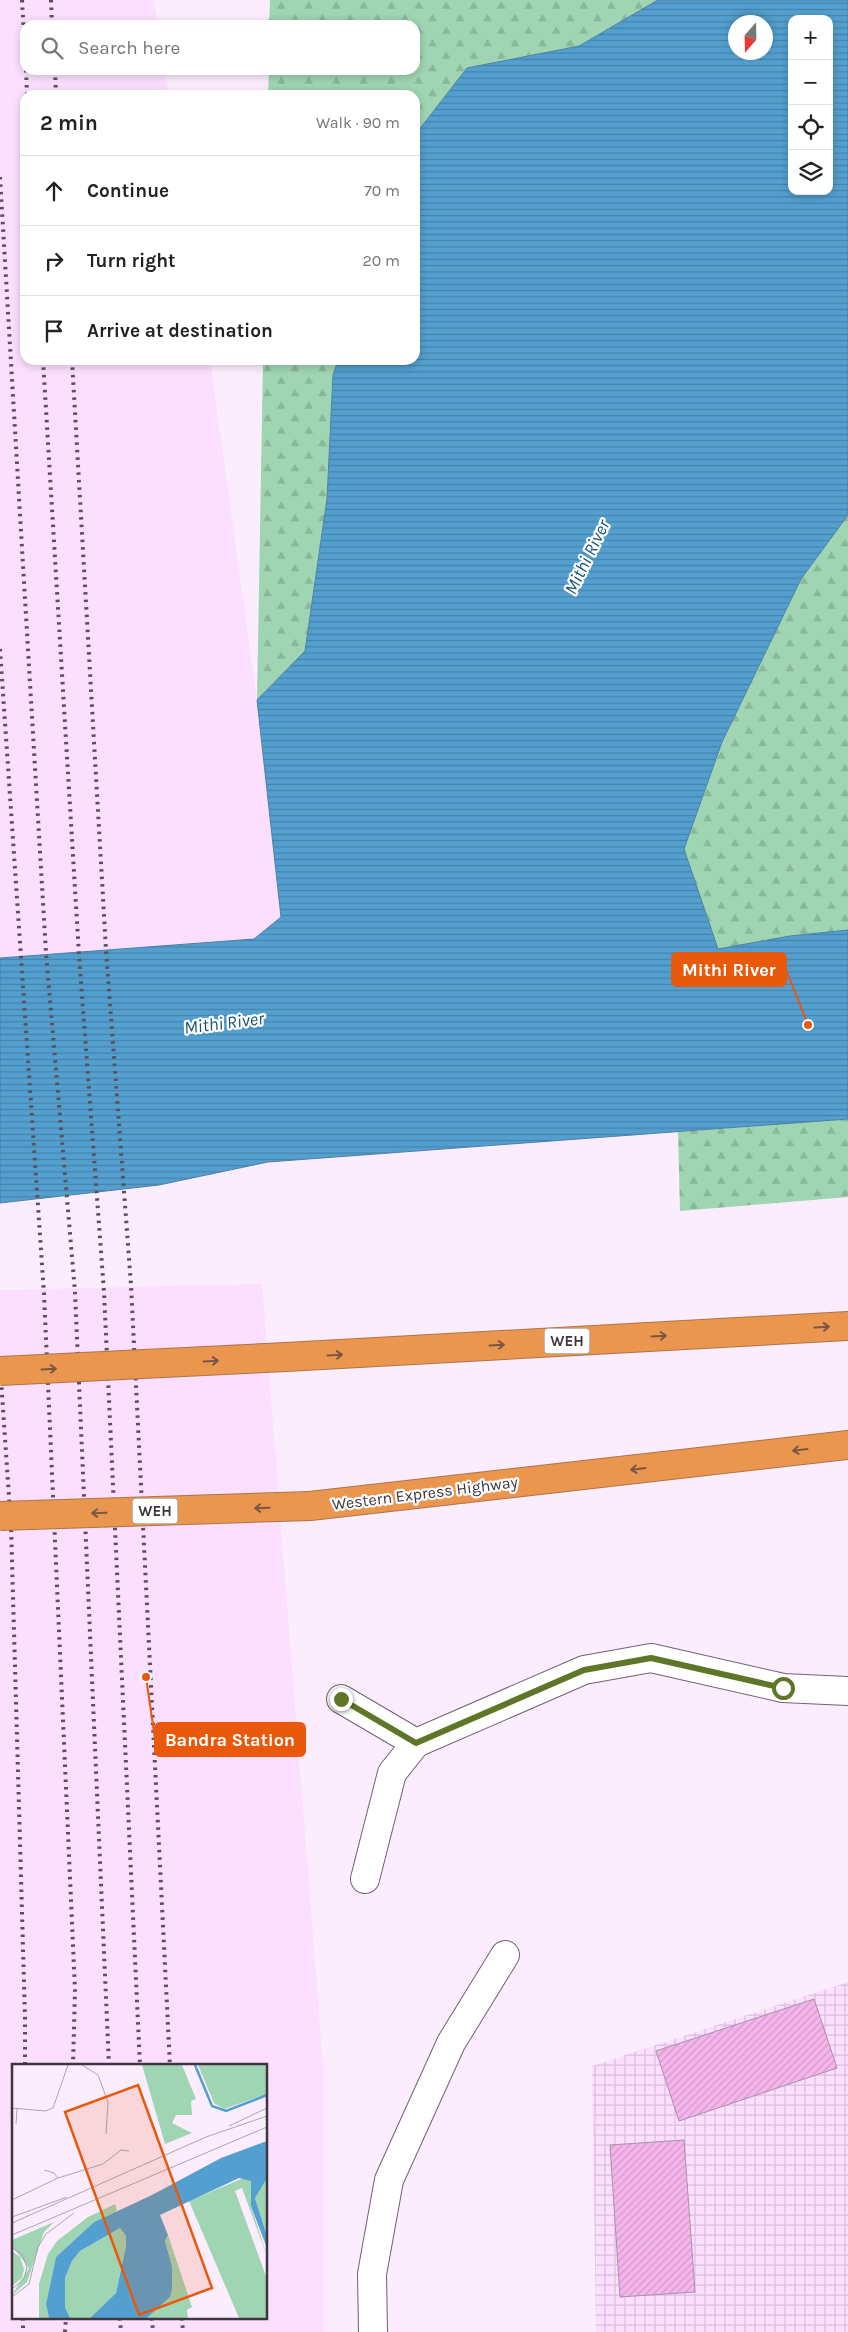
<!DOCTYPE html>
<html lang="en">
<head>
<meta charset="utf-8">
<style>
  body { margin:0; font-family:Karla,sans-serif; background:#f2f2f2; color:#222 }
  .controls { position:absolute; right:15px; top:15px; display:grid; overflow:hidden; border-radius:10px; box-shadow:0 2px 8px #0003 }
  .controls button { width:45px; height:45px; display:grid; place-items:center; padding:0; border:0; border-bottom:1px solid #e0e0e0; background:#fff; color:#222; font:25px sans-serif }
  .compass { position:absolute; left:728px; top:15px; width:45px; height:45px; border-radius:50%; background:#fff; box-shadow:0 2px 8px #0003; rotate:200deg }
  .stop { position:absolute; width:15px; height:15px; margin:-11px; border:4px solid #5f7628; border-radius:50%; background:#fff }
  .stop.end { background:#5f7628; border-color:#fff; box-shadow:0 1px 5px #0008 }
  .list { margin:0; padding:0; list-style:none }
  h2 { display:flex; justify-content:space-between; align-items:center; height:65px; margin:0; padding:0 20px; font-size:21px }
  h2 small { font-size:16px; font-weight:400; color:#767676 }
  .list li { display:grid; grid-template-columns:32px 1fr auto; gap:15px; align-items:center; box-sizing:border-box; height:70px; padding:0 20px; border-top:1px solid #e0e0e0 }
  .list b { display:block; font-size:19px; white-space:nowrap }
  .list em { font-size:16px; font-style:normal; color:#767676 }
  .icon { flex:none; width:28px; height:28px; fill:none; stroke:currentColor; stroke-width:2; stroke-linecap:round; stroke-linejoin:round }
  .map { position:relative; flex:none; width:848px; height:2332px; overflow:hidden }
  .search { position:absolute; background:#fff; box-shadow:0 2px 8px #0003; left:20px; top:20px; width:400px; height:55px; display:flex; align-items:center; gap:12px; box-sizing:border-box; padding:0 18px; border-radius:15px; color:#767676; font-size:19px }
  .panel { position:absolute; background:#fff; box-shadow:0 2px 8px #0003; left:20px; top:90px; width:400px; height:275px; border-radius:15px }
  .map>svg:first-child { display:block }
  .built { fill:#fcdfff; fill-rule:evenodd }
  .industrial { fill:url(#industrial-grid) }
  .forest { fill:url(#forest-firs) }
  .water { fill:url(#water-rules); stroke:#4d80a4; fill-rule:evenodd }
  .building { fill:url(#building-hatch); stroke:#a990a5 }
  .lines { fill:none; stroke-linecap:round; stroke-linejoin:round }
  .street-casing { stroke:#746076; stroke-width:30 }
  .highway-casing { stroke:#ae7449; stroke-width:30 }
  .street { stroke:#fff; stroke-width:28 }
  .highway { stroke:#ea964f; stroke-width:28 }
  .rail { stroke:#59505a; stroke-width:4; stroke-dasharray:2.5 5; stroke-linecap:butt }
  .highway-bridge-casing { stroke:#ae7449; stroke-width:30; stroke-linecap:butt }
  .highway-bridge { stroke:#ea964f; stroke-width:28 }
  .oneway { stroke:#7a5745 }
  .route { stroke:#5f7628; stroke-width:6 }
  .labels { text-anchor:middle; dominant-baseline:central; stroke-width:4.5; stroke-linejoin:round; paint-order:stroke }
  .shield { fill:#fff; stroke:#787279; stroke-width:1 }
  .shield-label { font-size:15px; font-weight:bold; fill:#3e353f }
  .street-label { font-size:16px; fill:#3e353f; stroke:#fff }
  .water-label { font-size:18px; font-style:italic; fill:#185374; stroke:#fff }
  .inset-river { fill:none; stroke:#53a0d0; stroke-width:2.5 }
  .inset-road { fill:none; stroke:#afa3b1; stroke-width:1 }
  .view { fill:#e8590c; fill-opacity:0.15; stroke:#e8590c; stroke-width:2.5 }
  .inset-edge { fill:none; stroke:#3e353f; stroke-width:2.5 }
  .leader { fill:none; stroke:#e8590c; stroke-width:2 }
  .callout-dot { fill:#e8590c; stroke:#fff; stroke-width:2 }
  .callout { fill:#e8590c; stroke:#e8590c; stroke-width:2 }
  .callout-label { font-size:18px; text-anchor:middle; font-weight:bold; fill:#fff }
</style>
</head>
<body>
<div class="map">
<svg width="848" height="2332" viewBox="0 0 848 2332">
  <defs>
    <pattern id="industrial-grid" width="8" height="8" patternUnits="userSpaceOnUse" patternTransform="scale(1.25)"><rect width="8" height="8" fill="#fcdfff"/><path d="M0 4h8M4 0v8" fill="none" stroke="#d9c0dc"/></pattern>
    <pattern id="forest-firs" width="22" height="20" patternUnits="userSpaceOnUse" patternTransform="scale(1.25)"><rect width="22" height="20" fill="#9fd5b2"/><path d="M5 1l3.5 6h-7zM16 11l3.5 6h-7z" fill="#8ab79a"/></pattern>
    <pattern id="water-rules" width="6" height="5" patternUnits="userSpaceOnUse" patternTransform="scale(1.25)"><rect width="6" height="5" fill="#53a0d0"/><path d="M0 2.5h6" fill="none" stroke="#4683aa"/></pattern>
    <pattern id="building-hatch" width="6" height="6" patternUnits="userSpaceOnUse" patternTransform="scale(1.25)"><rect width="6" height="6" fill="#f5b4ec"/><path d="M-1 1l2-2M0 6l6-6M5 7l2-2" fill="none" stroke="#d39bcb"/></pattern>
  </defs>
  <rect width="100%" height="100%" fill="#fbedfd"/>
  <g class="built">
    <polygon points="0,0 154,0 158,25 25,25 25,70 165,70 169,95 25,95 25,360 210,360 257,700 281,917 254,939 0,958"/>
    <path d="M 262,1284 L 323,2064 L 323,2332 L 0,2332 L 0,1290 ZM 14,2066 L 266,2066 L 266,2318 L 14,2318 Z"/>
  </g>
  <polygon class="industrial" points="848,1982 848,2332 596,2332 592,2066"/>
  <g class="forest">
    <polygon points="270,0 658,0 579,46 467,68 415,135 415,95 268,95 269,70 415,70 415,25 269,25"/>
    <polygon points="263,360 338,360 333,375 327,499 305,651 257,700"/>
    <polygon points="848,515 848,930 790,936 718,949 684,849 722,742 801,579"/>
    <polygon points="848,1119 848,1197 680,1211 678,1132"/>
  </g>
  <path class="water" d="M 658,0 L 848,0 L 848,515 L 801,579 L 722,742 L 684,849 L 718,949 L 790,936 L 848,930 L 848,1119 L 268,1162 L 159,1185 L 0,1203 L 0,958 L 254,939 L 281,917 L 257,700 L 305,651 L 327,499 L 333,375 L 338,360 L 415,360 L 415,135 L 467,68 L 579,46 ZM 792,19 L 829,19 L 829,191 L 792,191 ZM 736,22 L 766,22 L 766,52 L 736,52 Z"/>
  <g class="building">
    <polygon points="814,1999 837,2068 679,2121 656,2051"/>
    <polygon points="684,2140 695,2292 620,2297 610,2145"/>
  </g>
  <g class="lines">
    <g class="street-casing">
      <g id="street">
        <polyline points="341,1699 416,1743 584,1670 651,1658 783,1688 848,1691"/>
        <polyline points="365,1879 392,1773 416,1743"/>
        <polyline points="373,2332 372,2274 389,2180 451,2043 505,1955"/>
      </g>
    </g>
    <g class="highway-casing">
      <g id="highway">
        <polyline points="286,1357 848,1326"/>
        <polyline points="310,1506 848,1445"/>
      </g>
    </g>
    <use href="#street" class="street"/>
    <use href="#highway" class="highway"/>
    <g class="rail">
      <polyline points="22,0 25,54"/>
      <polyline points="51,0 52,25"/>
      <polyline points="26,70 27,95"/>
      <polyline points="55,70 56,95"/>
      <polyline points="0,177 46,953 75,1292 109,2066"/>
      <polyline points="43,360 79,955 104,1292 140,2066"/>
      <polyline points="72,360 106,950 131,1285 170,2066"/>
      <polyline points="0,649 44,1294 75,1990 73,2066"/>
      <polyline points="0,1365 11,1526 25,2018 25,2066"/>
      <polyline points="23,2318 23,2332"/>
      <polyline points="120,2318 121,2332"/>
      <polyline points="152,2318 153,2332"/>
      <polyline points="182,2318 183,2332"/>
      <polyline points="65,2332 66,2318"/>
    </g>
    <g class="highway-bridge-casing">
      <g id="highway-bridge">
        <polyline points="0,1371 286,1357"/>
        <polyline points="0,1516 310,1506"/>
      </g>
    </g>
    <use href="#highway-bridge" class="highway-bridge"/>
  </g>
  <defs><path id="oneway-shaft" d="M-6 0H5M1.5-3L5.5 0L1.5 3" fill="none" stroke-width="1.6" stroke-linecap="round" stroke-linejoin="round" transform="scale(1.25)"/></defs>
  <g class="oneway">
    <use href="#oneway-shaft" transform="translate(822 1327) rotate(-3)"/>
    <use href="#oneway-shaft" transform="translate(659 1336) rotate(-3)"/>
    <use href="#oneway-shaft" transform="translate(497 1345) rotate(-3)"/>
    <use href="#oneway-shaft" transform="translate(335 1355) rotate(-3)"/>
    <use href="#oneway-shaft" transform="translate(211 1361) rotate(-3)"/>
    <use href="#oneway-shaft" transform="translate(49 1369) rotate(-3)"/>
    <use href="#oneway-shaft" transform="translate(800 1450) rotate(173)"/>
    <use href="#oneway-shaft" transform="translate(638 1469) rotate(173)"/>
    <use href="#oneway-shaft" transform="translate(262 1508) rotate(178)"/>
    <use href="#oneway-shaft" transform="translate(99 1513) rotate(178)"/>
  </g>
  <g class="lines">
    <polyline class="route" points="341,1699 416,1743 584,1670 651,1658 783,1688"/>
  </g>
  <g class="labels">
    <g class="shield">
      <rect x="544.5" y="1328.5" width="45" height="25" rx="4"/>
      <rect x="132.5" y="1498.5" width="45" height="25" rx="4"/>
    </g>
    <g class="shield-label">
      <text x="567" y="1341">WEH</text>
      <text x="155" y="1511">WEH</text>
    </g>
    <g class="street-label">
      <text transform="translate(425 1493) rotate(-7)">Western Express Highway</text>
    </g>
    <g class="water-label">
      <text transform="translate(587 557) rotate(-64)">Mithi River</text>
      <text transform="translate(224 1023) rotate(-7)">Mithi River</text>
    </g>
  </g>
  <g transform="translate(12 2064)">
    <rect width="255" height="255" fill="#fbedfd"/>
    <path d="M 103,140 L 105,147 L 82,158 L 44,193 L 34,240 L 37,254 L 27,254 L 27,220 L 36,190 L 45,177 L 76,153 ZM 108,164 L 114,172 L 114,182 L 104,229 L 78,254 L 58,254 L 53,243 L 53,214 L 60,197 L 68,187 ZM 156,171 L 180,243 L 175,246 L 176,254 L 135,254 L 158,233 L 160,202 L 153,177 Z" fill="#9fd5b2"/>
    <path d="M 130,1 L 170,1 L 184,35 L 179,37 L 180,51 L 164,51 L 160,59 L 180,69 L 153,80 ZM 186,1 L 255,1 L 255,30 L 212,45 L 202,39 ZM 234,113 L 239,117 L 239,142 L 255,192 L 230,124 L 223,127 L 255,215 L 255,254 L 227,254 L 177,137 ZM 253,114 L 255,114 L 255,172 L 243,134 Z" fill="#9fd5b2"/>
    <path d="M 42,158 L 32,168 L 15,218 L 0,231 L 17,204 L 0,182 L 0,176 ZM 0,187 L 8,193 L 12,205 L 10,214 L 0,222 Z" fill="#9fd5b2"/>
    <path d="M 255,77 L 255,114 L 243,134 L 255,172 L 255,184 L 239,142 L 239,117 L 227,114 L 148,151 L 156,171 L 153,177 L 160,202 L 160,225 L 158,233 L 135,254 L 78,254 L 104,229 L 114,182 L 114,172 L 108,164 L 68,187 L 60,197 L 53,214 L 53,243 L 58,254 L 37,254 L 34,240 L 44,193 L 82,158 L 140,131 L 209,94 Z" fill="#53a0d0"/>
    <path class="inset-river" d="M 183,1 L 200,42 L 214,47 L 255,31"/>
    <path class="inset-road" d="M 70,1 L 86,11 L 96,38 L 94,70M 0,44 L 34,47 L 41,44 L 56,1M 4,60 L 5,45M 217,62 L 255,44M 32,106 L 42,109 L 46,114M 0,136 L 46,114 L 91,100 L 109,86 L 117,87M 0,153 L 55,133M 0,159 L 194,73 L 255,52M 0,171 L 255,63M 0,184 L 10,190 L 15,203 L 12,215 L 0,225M 0,233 L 17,220 L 26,183 L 34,170 L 62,149"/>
    <path class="view" d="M 126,21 L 200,224 L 127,251 L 53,48 Z"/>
    <rect width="255" height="255" class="inset-edge"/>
  </g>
  <path class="leader" d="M808 1025L786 970M146 1677L155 1739"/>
  <g class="callout-dot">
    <circle cx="808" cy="1025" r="5"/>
    <circle cx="146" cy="1677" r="5"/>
  </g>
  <g class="callout">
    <rect x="672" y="953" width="114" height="33" rx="5"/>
    <rect x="155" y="1723" width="150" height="33" rx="5"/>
  </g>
  <g class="callout-label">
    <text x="729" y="976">Mithi River</text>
    <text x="230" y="1746">Bandra Station</text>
  </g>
</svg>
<div class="controls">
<button>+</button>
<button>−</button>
<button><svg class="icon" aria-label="locate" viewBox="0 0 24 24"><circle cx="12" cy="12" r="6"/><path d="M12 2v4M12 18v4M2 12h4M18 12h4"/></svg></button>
<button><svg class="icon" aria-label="layers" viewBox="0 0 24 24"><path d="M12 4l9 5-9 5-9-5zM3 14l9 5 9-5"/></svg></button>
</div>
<svg class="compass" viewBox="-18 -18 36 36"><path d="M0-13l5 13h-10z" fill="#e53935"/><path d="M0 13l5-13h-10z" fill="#767676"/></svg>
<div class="stop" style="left:783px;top:1688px"></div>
<div class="stop end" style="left:341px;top:1699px"></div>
<div class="search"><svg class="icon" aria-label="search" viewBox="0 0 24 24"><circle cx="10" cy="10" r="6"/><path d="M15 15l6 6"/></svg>Search here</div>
<section class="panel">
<h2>2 min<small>Walk · 90 m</small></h2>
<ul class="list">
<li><svg class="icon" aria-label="ahead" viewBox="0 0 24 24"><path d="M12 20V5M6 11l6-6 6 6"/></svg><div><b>Continue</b></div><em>70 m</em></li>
<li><svg class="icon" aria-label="right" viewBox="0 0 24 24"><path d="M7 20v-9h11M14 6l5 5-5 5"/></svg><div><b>Turn right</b></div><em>20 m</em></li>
<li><svg class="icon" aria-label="arrive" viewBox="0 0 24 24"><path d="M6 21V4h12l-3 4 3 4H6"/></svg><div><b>Arrive at destination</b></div></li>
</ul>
</section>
</div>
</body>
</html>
